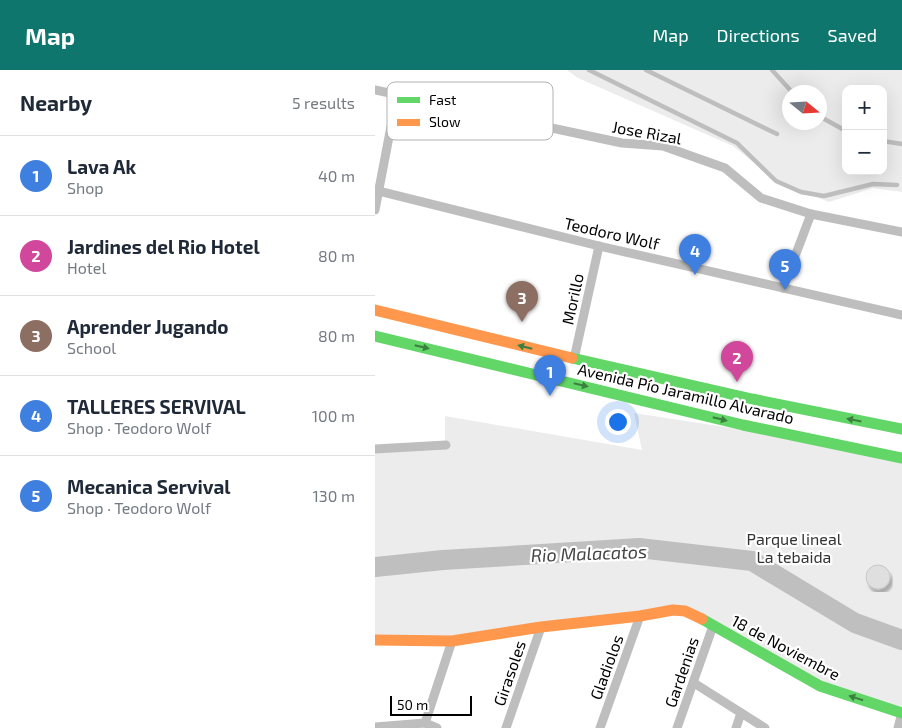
<!DOCTYPE html>
<html lang="en">
<head>
<meta charset="utf-8">
<style>
  body { margin:0; font-family:"Exo 2",sans-serif; background:#f6f6f7; color:#1f2937 }
  .controls { position:absolute; right:15px; top:15px; display:grid; overflow:hidden; border-radius:10px; box-shadow:0 5px 20px #0002 }
  .controls button { width:45px; height:45px; display:grid; place-items:center; padding:0; border:0; border-bottom:1px solid #e0e1e3; background:#fff; color:#1f2937; font:25px sans-serif }
  .compass { position:absolute; left:407px; top:15px; width:45px; height:45px; border-radius:50%; background:#fff; box-shadow:0 5px 20px #0002; rotate:108deg }
  .scale { position:absolute; left:15px; bottom:12px; width:82px; box-sizing:border-box; padding-left:5px; border:2px solid #000; border-top:0; font-size:14px; line-height:18px; white-space:nowrap; color:#000; -webkit-text-stroke:4px #fff; paint-order:stroke }
  .you { position:absolute; left:242px; top:351px; width:18px; height:18px; margin:-12px; border:4px solid #fff; border-radius:50%; background:#1a73e8; box-shadow:0 0 0 8px #1a73e833 }
  .badge { display:grid; place-items:center; width:32px; height:32px; border-radius:50%; background:#0f766e; color:#fff; font-size:16px; font-weight:700 }
  .pin { position:absolute; translate:-50% -41px; filter:drop-shadow(0 1px 2px #0008) }
  .pin::after { content:''; position:absolute; top:26px; width:18px; height:15px; background:inherit; clip-path:polygon(0 0,100% 0,50% 100%) }
  .list { margin:0; padding:0; list-style:none }
  h2 { display:flex; justify-content:space-between; align-items:center; height:65px; margin:0; padding:0 20px; font-size:21px }
  h2 small { font-size:16px; font-weight:400; color:#747a83 }
  .list li { display:grid; grid-template-columns:32px 1fr auto; gap:15px; align-items:center; box-sizing:border-box; height:80px; padding:0 20px; border-top:1px solid #e0e1e3 }
  .list b { display:block; font-size:19px; white-space:nowrap }
  .list p { margin:0; font-size:16px; white-space:nowrap; color:#747a83 }
  .list em { font-size:16px; font-style:normal; color:#747a83 }
  .map { position:relative; flex:none; width:527px; height:658px; overflow:hidden }
  header { display:flex; align-items:center; gap:30px; box-sizing:border-box; height:70px; padding:0 25px; background:#0f766e; color:#fff }
  header strong { font-size:24px }
  nav { display:flex; gap:28px; margin-inline-start:auto; font-size:18px }
  main { display:flex }
  aside { flex:1; background:#fff }
  .map>svg:first-child { display:block }
  .green { fill:#ececec; fill-rule:evenodd }
  .lines { fill:none; stroke-linecap:round; stroke-linejoin:round }
  .river { stroke:#bfbfbf; stroke-width:20 }
  .building { fill:#dfdfdf; stroke:#c7c7c7; filter:url(#shadow) }
  .lane { stroke:#bebebe; stroke-width:4.5 }
  .street { stroke:#bebebe; stroke-width:9 }
  .fast { stroke:#63d668; stroke-width:11 }
  .slow { stroke:#ff974d; stroke-width:11 }
  .oneway { fill:#3b803e }
  .labels { text-anchor:middle; dominant-baseline:central; stroke-width:4.5; stroke-linejoin:round; paint-order:stroke }
  .street-label { font-size:16px; fill:#000; stroke:#fff }
  .park-label { font-size:16px; fill:#333; stroke:#fff }
  .water-label { font-size:18px; font-style:italic; fill:#444; stroke:#fff }
  .key { fill:#fff; stroke:#b2b2b2; stroke-width:1 }
  .key-label { font-size:14px; fill:#000 }
</style>
</head>
<body>
<header>
<strong>Map</strong>
<nav><a>Map</a><a>Directions</a><a>Saved</a></nav>
</header>
<main>
<aside>
<h2>Nearby<small>5 results</small></h2>
<ul class="list">
<li><span class="badge" style="background:#3f7fe0">1</span><div><b>Lava Ak</b><p>Shop</p></div><em>40 m</em></li>
<li><span class="badge" style="background:#d1479c">2</span><div><b>Jardines del Rio Hotel</b><p>Hotel</p></div><em>80 m</em></li>
<li><span class="badge" style="background:#8d6e63">3</span><div><b>Aprender Jugando</b><p>School</p></div><em>80 m</em></li>
<li><span class="badge" style="background:#3f7fe0">4</span><div><b>TALLERES SERVIVAL</b><p>Shop · Teodoro Wolf</p></div><em>100 m</em></li>
<li><span class="badge" style="background:#3f7fe0">5</span><div><b>Mecanica Servival</b><p>Shop · Teodoro Wolf</p></div><em>130 m</em></li>
</ul>
</aside>
<div class="map">
<svg width="527" height="658" viewBox="0 0 527 658">
  <defs>
    <filter id="shadow"><feDropShadow dx="2.5" dy="4.5" stdDeviation="1" flood-color="#0004"/></filter>
  </defs>
  <rect width="100%" height="100%" fill="#fff"/>
  <g class="green">
    <path d="M 192,0 L 527,0 L 527,122 L 498,118 L 454,132 L 406,114 L 358,76 L 203,8 ZM 471,19 L 508,19 L 508,101 L 471,101 ZM 414,22 L 444,22 L 444,52 L 414,52 Z"/>
    <polygon points="259,343 466,375 527,388 527,643 445,616 310,541 77,571 0,570 0,379 70,375 70,346 267,380"/>
  </g>
  <g class="lines">
    <polyline class="river" points="0,497 68,490 264,478 377,491 480,553 527,570"/>
  </g>
  <circle class="building" cx="503" cy="507" r="12"/>
  <g class="lines">
    <g class="lane">
      <polyline points="214,0 362,73 401,111 426,122 449,126 498,114 522,115"/>
      <polyline points="271,0 402,64"/>
      <polyline points="397,0 417,22"/>
      <polyline points="444,46 471,61"/>
      <polyline points="508,71 527,74"/>
    </g>
    <g class="street">
      <polyline points="0,20 247,73 288,76 350,98 386,128 436,144 527,162"/>
      <polyline points="0,120 224,176 527,245"/>
      <polyline points="0,140 22,25"/>
      <polyline points="408,218 436,144"/>
      <polyline points="199,289 224,176"/>
      <polyline points="0,379 71,375"/>
      <polyline points="319,613 390,658"/>
      <polyline points="50,653 77,571"/>
      <polyline points="0,657 50,653 62,658"/>
      <polyline points="131,658 166,557"/>
      <polyline points="225,658 265,546"/>
      <polyline points="302,658 338,556"/>
      <polyline points="361,658 366,643"/>
      <polyline points="523,658 527,643"/>
    </g>
    <g class="fast">
      <polyline points="0,266 368,355 527,388"/>
      <polyline points="197,288 377,329 527,359"/>
      <polyline points="327,549 445,616 527,643"/>
    </g>
    <g class="slow">
      <polyline points="0,240 197,288"/>
      <polyline points="0,570 77,571 166,557 265,546 298,540 310,541 327,549"/>
    </g>
  </g>
  <defs><path id="oneway-solid" d="M-6-.8H1V-3.2L6.5 0L1 3.2V.8H-6Z" transform="scale(1.25)"/></defs>
  <g class="oneway">
    <use href="#oneway-solid" transform="translate(47 277) rotate(13)"/>
    <use href="#oneway-solid" transform="translate(150 277) rotate(-166)"/>
    <use href="#oneway-solid" transform="translate(206 315) rotate(13)"/>
    <use href="#oneway-solid" transform="translate(345 349) rotate(14)"/>
    <use href="#oneway-solid" transform="translate(479 350) rotate(-169)"/>
    <use href="#oneway-solid" transform="translate(481 628) rotate(-162)"/>
  </g>
  <g class="labels">
    <g class="street-label">
      <text transform="translate(272 62) rotate(10)">Jose Rizal</text>
      <text transform="translate(237 163) rotate(13)">Teodoro Wolf</text>
      <text transform="translate(197 229) rotate(-78)">Morillo</text>
      <text transform="translate(311 323) rotate(13)">Avenida Pío Jaramillo Alvarado</text>
      <text transform="translate(411 577) rotate(28)">18 de Noviembre</text>
      <text transform="translate(231 597) rotate(-70)">Gladiolos</text>
      <text transform="translate(306 602) rotate(-71)">Gardenias</text>
      <text transform="translate(134 603) rotate(-71)">Girasoles</text>
    </g>
    <g class="park-label">
      <text x="419" y="468">Parque lineal<tspan x="419" dy="18">La tebaida</tspan></text>
    </g>
    <g class="water-label">
      <text transform="translate(214 483) rotate(-2)">Rio Malacatos</text>
    </g>
  </g>
  <rect x="12" y="12" width="166" height="58" rx="8" class="key"/>
  <rect x="22" y="27" width="23" height="6" fill="#63d668"/>
  <rect x="22" y="49" width="23" height="7" fill="#ff974d"/>
  <g class="key-label">
    <text x="54" y="35">Fast</text>
    <text x="54" y="57">Slow</text>
  </g>
</svg>
<div class="controls">
<button>+</button>
<button>−</button>
</div>
<svg class="compass" viewBox="-18 -18 36 36"><path d="M0-13l5 13h-10z" fill="#e53935"/><path d="M0 13l5-13h-10z" fill="#747a83"/></svg>
<div class="scale">50 m</div>
<div class="you"></div>
<div class="pin badge" style="left:175px;top:326px;background:#3f7fe0">1</div>
<div class="pin badge" style="left:362px;top:312px;background:#d1479c">2</div>
<div class="pin badge" style="left:147px;top:252px;background:#8d6e63">3</div>
<div class="pin badge" style="left:320px;top:205px;background:#3f7fe0">4</div>
<div class="pin badge" style="left:410px;top:220px;background:#3f7fe0">5</div>
</div>
</main>
</body>
</html>
